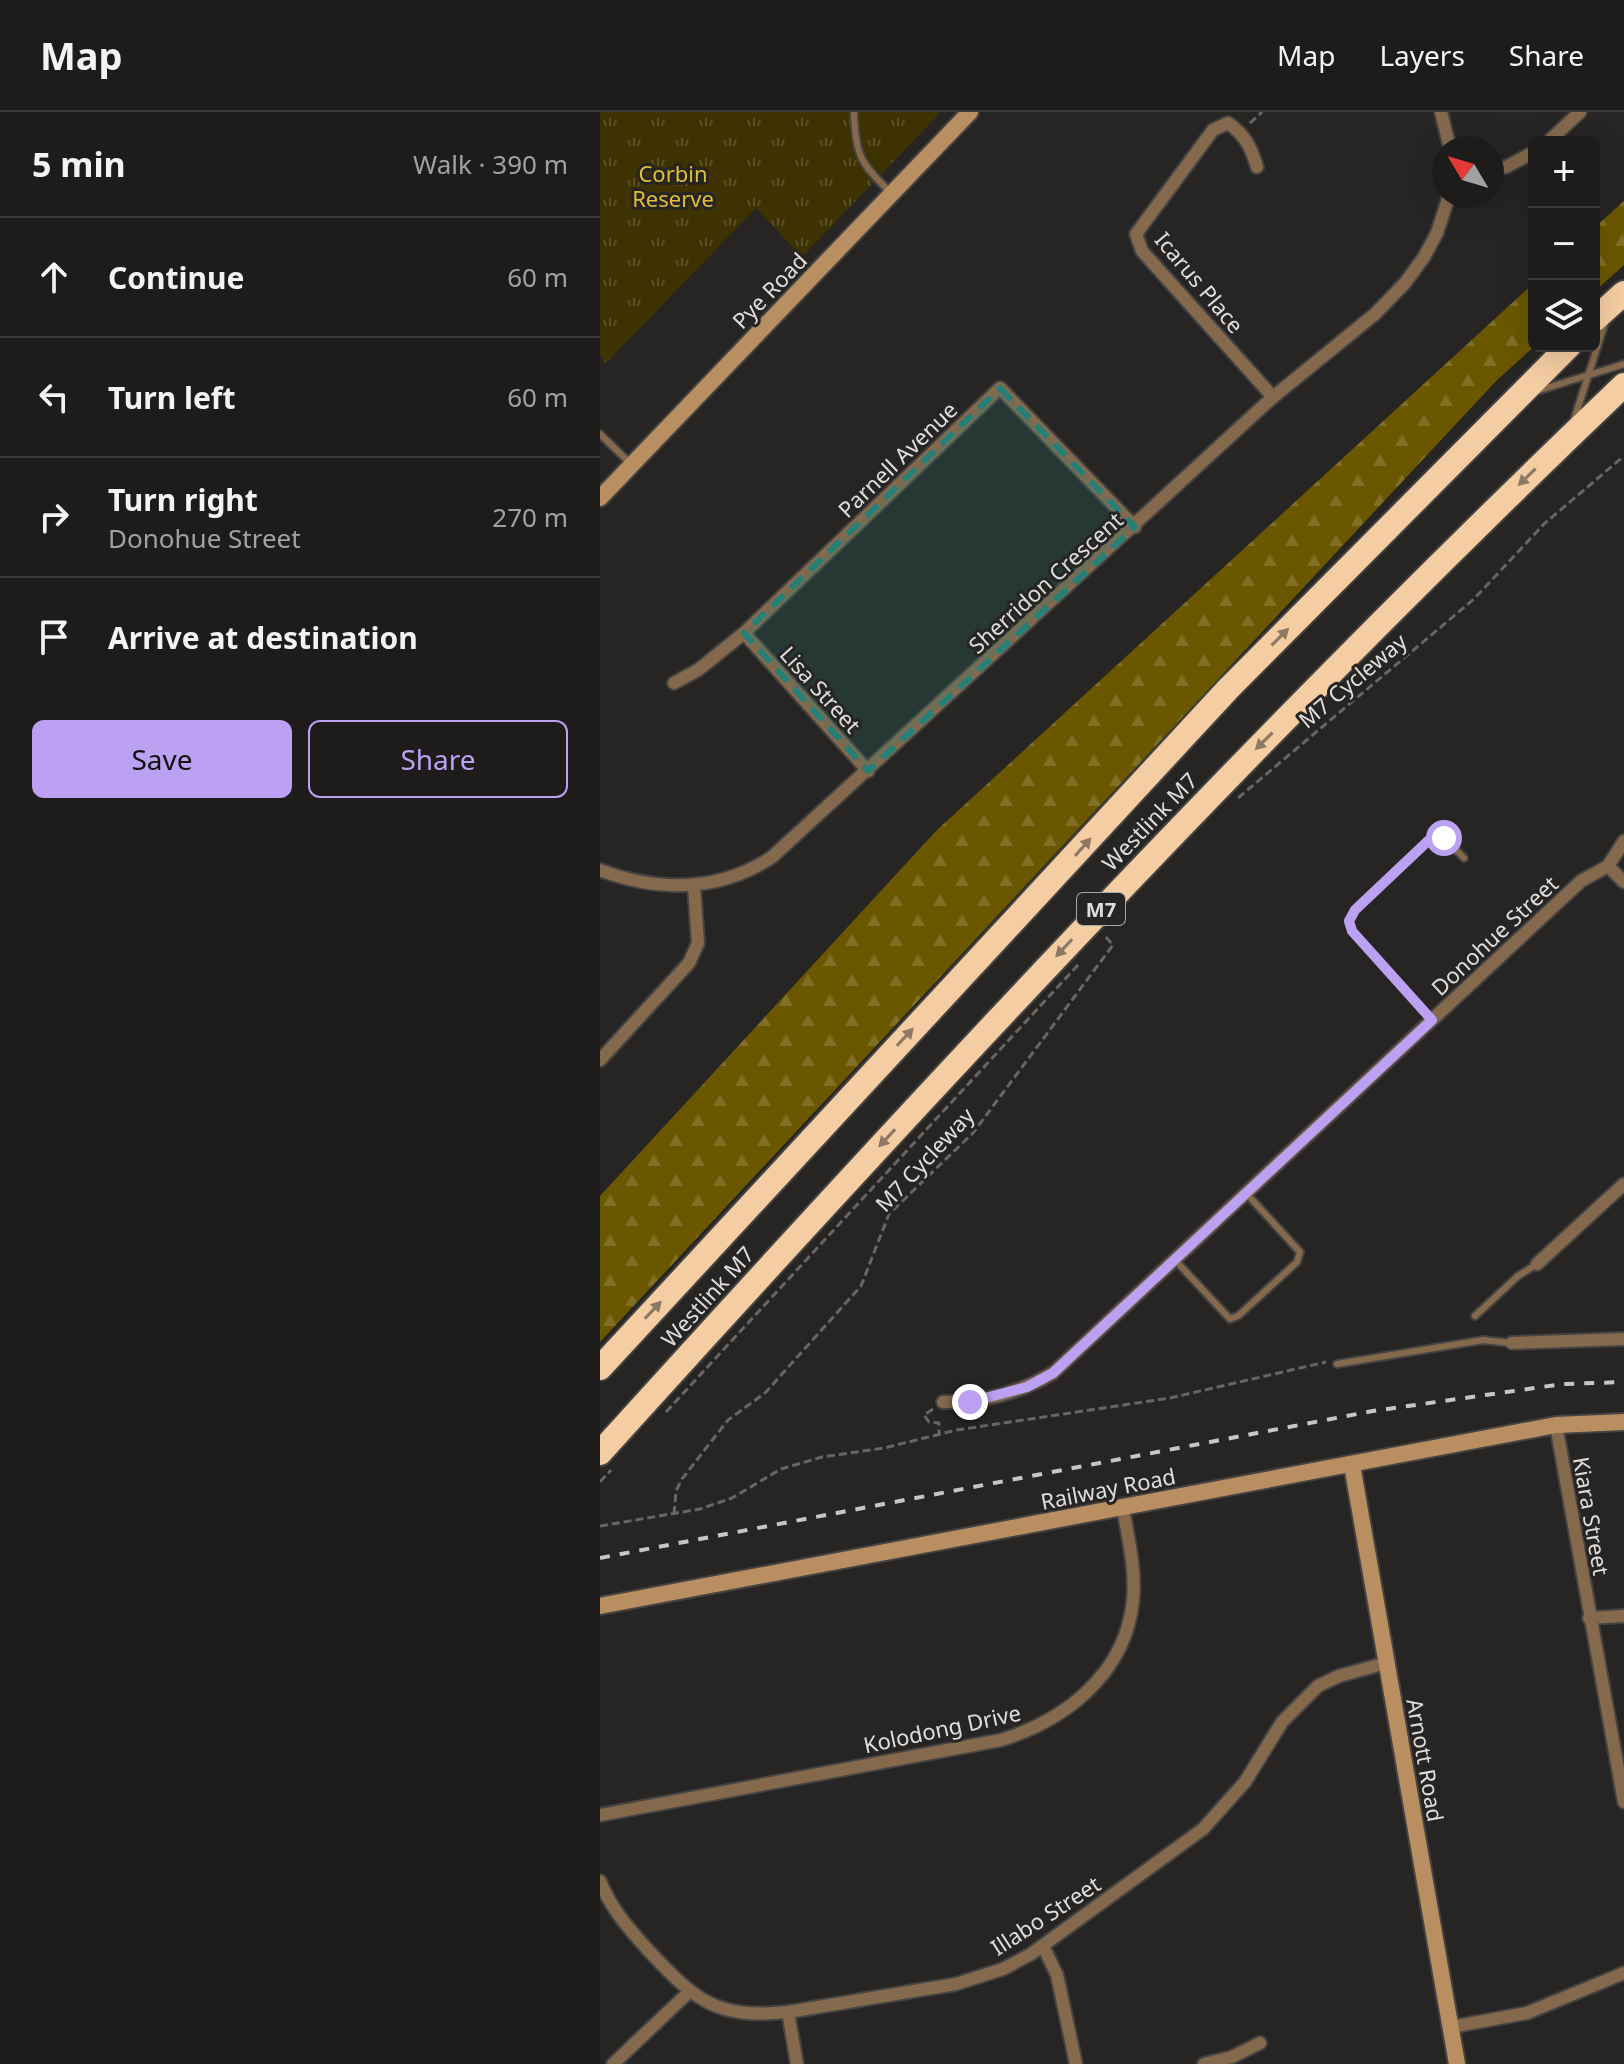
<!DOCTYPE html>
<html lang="en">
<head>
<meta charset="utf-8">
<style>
  body { margin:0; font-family:"Noto Sans",sans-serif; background:#2a2928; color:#f1f3f6 }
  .controls { position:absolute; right:24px; top:24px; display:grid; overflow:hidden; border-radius:12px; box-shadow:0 8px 32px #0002 }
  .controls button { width:72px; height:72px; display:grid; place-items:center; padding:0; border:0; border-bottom:2px solid #3b3a3a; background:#1d1c1b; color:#f1f3f6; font:40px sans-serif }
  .compass { position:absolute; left:832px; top:24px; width:72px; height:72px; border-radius:50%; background:#1d1c1b; box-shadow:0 8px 32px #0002; rotate:308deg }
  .stop { position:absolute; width:24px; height:24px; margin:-18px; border:6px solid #bca0f2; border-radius:50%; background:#fff }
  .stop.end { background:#bca0f2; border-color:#fff; box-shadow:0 2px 8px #0008 }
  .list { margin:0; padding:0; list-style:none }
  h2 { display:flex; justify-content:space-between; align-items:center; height:104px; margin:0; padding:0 32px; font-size:34px }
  h2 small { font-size:26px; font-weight:400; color:#a0a1a3 }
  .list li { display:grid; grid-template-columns:52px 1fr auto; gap:24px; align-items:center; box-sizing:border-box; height:120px; padding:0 32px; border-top:2px solid #3b3a3a }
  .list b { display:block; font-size:30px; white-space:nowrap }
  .list p { margin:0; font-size:26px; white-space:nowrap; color:#a0a1a3 }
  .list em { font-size:26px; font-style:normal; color:#a0a1a3 }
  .actions { display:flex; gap:16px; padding:24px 32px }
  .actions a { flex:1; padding:18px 0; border:2px solid #bca0f2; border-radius:12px; text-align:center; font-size:28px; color:#bca0f2 }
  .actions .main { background:#bca0f2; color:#111 }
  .icon { flex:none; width:44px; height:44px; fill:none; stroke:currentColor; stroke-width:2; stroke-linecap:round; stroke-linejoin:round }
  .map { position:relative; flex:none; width:1024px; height:1952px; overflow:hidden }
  header { display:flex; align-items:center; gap:48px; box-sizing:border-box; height:112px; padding:0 40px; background:#1d1c1b; border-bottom:2px solid #3b3a3a }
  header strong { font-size:38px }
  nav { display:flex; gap:44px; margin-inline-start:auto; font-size:28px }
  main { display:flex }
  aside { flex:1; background:#1d1c1b }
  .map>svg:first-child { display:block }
  .forest { fill:url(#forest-firs) }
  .park { fill:url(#park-tufts) }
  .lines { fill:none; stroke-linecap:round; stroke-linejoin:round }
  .lane-casing { stroke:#454342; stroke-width:10 }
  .street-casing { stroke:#454342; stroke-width:16 }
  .secondary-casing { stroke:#454342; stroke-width:20 }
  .highway-casing { stroke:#454342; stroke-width:28 }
  .path { stroke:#686665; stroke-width:3; stroke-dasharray:8 4; stroke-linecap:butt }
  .lane { stroke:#84694d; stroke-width:6 }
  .street { stroke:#84694d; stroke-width:12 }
  .secondary { stroke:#b98e61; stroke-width:16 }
  .highway { stroke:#f5cda3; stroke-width:24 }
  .rail { stroke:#c8c6c5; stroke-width:4; stroke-dasharray:10 10; stroke-linecap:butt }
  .oneway { fill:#8e7964 }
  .route { stroke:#bca0f2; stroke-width:10 }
  .marked { fill:#248079; fill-opacity:0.2; stroke:#248079; stroke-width:6; stroke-dasharray:16 10; stroke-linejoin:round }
  .labels { text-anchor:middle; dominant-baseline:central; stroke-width:6; stroke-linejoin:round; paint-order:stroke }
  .shield { fill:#272524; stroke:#a8a6a6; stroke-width:2 }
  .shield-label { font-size:20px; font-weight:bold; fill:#e0dedd }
  .park-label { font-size:22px; fill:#e1be38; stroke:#272524 }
  .street-label { font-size:22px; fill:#e0dedd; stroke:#272524 }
</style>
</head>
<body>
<header>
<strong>Map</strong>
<nav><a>Map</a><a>Layers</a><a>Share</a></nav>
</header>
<main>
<aside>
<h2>5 min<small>Walk · 390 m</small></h2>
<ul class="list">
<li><svg class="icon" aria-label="ahead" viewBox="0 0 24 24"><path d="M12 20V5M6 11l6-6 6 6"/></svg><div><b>Continue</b></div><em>60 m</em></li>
<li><svg class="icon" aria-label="left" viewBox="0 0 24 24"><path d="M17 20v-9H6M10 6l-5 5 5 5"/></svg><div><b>Turn left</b></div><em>60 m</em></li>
<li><svg class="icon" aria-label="right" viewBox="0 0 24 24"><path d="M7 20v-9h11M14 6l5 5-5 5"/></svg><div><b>Turn right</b><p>Donohue Street</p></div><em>270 m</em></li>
<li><svg class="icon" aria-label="arrive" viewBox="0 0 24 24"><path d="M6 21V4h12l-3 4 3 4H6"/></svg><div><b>Arrive at destination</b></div></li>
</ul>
<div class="actions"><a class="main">Save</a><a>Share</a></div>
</aside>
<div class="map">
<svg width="1024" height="1952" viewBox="0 0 1024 1952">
  <defs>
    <pattern id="forest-firs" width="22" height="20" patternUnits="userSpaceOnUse" patternTransform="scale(2)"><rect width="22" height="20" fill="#6b5700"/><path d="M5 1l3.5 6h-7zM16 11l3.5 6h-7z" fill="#806f25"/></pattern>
    <pattern id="park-tufts" width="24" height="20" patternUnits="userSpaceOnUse" patternTransform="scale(2)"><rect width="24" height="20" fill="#3f3202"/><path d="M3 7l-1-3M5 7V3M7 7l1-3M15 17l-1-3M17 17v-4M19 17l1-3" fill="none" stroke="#5a4f26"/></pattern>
  </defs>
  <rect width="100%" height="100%" fill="#272524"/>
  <g class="forest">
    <polygon points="1024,89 1024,153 994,180 994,116"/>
    <polygon points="934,171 935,234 897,268 0,1230 0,1084 337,718"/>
  </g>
  <polygon class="park" points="0,0 336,0 339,2 202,145 156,96 6,251 0,244"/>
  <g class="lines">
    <g class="lane-casing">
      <g id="lane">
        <path d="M 254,0 C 255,42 260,51 290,80"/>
        <polyline points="937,279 1024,252"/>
        <polyline points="973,311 1005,211"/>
        <polyline points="0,322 32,353"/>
        <polyline points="831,907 752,819 749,809 755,798 829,728 844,726 864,746"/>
        <polyline points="575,1148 630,1207 638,1204 697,1150 700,1140 646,1081"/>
        <polyline points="875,1204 918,1164 937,1152"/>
        <polyline points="737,1252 883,1228 911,1231"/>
      </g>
    </g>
    <g class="street-casing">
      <g id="street">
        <polyline points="841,0 850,36"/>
        <polyline points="948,30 980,0"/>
        <path d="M 657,55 C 651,35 645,23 628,11 L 613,18 L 536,122 L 542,139 L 673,285"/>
        <polyline points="892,56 906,55 934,40"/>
        <polyline points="144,521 268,659"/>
        <polyline points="74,571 98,558 144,521 400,276 535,415"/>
        <polyline points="1008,754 1024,770"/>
        <path d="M 0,758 C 58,780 119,780 172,745 L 673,285 L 775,202 L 805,171 L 824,145 L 837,121 L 849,84"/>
        <polyline points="0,948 89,851 98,831 94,774"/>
        <polyline points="937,1152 1024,1072"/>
        <polyline points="912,1231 1024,1227"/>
        <path d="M 343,1290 C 382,1291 419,1281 453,1261 L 981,769 L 1008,754 L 1024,729"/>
        <polyline points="956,1313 1024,1690"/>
        <polyline points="989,1506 1024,1504"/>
        <path d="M 0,1703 L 401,1628 C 466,1608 526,1561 533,1488 C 536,1457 528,1426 523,1396"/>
        <path d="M 0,1769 C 11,1797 29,1817 49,1839 C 96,1889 116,1907 188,1900 L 356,1872 L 403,1857 L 431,1842 L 603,1717 L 645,1670 L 682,1610 L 718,1574 L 739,1564 L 786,1551"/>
        <polyline points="443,1834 457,1863 476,1952"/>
        <polyline points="188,1900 197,1952"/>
        <polyline points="851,1915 927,1901 1024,1861"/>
        <polyline points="13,1952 88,1881"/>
        <polyline points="604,1952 632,1945 660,1931"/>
      </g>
    </g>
    <g class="secondary-casing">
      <g id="secondary">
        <polyline points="0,386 370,0"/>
        <polyline points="752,1353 857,1952"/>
        <polyline points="0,1494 956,1313 1024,1310"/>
      </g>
    </g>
    <g class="highway-casing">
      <g id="highway">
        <polyline points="994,208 1024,181"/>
        <polyline points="0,1256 628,577 969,234"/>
        <path d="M 0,1341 C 331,975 667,613 1024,273"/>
      </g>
    </g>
    <g class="path">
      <polyline points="650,11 662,0"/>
      <polyline points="638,686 874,487 944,412 1024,344"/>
      <polyline points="333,1297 324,1303 329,1310 339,1311 339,1323"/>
      <polyline points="66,1300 478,853"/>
      <polyline points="0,1370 11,1358"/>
      <polyline points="74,1402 76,1379 82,1367 128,1308 165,1281 261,1174 289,1102 373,1021 513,833 505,824"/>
      <polyline points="0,1414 100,1397 132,1386 181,1357 222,1345 284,1336 357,1318 570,1286 726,1250"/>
    </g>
    <use href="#lane" class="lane"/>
    <use href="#street" class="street"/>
    <use href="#secondary" class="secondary"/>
    <use href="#highway" class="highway"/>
    <polyline class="rail" points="0,1446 773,1299 963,1272 1024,1270"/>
  </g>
  <defs><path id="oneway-solid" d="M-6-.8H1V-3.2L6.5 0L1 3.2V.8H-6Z" transform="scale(2)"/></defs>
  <g class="oneway">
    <use href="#oneway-solid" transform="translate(927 365) rotate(136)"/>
    <use href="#oneway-solid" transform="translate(680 525) rotate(-45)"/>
    <use href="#oneway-solid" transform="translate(664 629) rotate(135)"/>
    <use href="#oneway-solid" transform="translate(483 735) rotate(-48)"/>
    <use href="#oneway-solid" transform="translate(464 836) rotate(133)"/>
    <use href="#oneway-solid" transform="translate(305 925) rotate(-47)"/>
    <use href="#oneway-solid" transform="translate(287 1026) rotate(133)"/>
    <use href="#oneway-solid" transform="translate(53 1198) rotate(-47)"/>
  </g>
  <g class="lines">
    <polyline class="route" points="370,1290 427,1275 453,1261 832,908 752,819 749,809 755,798 829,728 844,726"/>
  </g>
  <path class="marked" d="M 400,276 L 535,415 L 268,659 L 144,521 Z"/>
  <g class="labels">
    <rect class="shield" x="477" y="781" width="48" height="32" rx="6"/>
    <g class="shield-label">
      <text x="501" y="797">M7</text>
    </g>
    <g class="park-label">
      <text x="73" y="61">Corbin<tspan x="73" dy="25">Reserve</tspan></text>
    </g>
    <g class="street-label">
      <text transform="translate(600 170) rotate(50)">Icarus Place</text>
      <text transform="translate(169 178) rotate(-46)">Pye Road</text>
      <text transform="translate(297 347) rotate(-44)">Parnell Avenue</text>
      <text transform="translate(445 470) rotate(-42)">Sherridon Crescent</text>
      <text transform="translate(752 568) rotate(-40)">M7 Cycleway</text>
      <text transform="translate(221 577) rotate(48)">Lisa Street</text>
      <text transform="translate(549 709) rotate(-46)">Westlink M7</text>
      <text transform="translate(894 823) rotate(-43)">Donohue Street</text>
      <text transform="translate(324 1047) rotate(-47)">M7 Cycleway</text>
      <text transform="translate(107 1184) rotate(-48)">Westlink M7</text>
      <text transform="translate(508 1376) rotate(-11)">Railway Road</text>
      <text transform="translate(992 1404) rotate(80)">Kiara Street</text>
      <text transform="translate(342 1616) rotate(-12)">Kolodong Drive</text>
      <text transform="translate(826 1648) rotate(80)">Arnott Road</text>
      <text transform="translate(445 1803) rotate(-33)">Illabo Street</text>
    </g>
  </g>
</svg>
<div class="controls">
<button>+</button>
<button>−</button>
<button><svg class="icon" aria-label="layers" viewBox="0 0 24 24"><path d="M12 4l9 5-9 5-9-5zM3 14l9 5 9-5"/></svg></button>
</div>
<svg class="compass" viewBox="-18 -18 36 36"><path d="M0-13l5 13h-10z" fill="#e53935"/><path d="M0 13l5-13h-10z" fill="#a0a1a3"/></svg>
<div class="stop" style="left:844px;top:726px"></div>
<div class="stop end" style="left:370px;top:1290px"></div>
</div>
</main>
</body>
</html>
